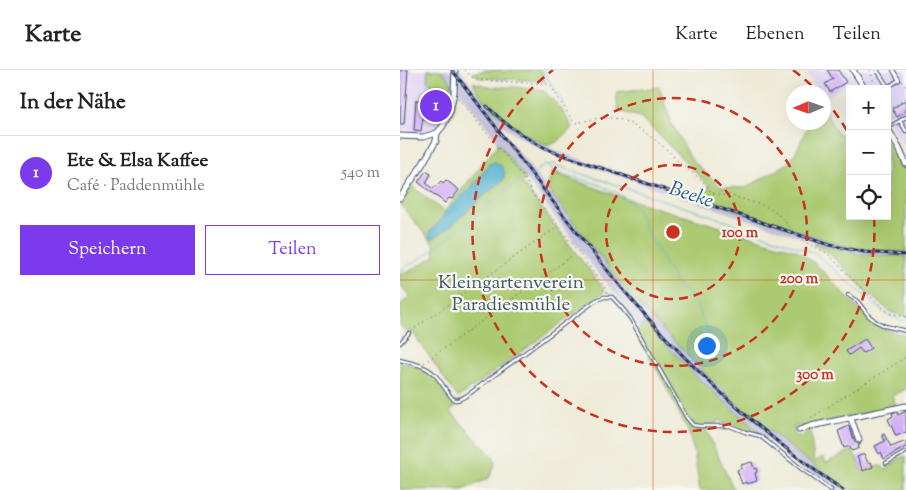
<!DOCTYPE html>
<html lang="de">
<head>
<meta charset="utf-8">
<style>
  body { margin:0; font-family:"Sorts Mill Goudy",serif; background:#f6f6f6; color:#222 }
  .controls { position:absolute; right:15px; top:15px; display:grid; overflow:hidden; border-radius:0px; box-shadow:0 5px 20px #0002 }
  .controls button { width:45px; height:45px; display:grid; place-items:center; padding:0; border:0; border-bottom:1px solid #e0e0e0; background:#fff; color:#222; font:25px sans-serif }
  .compass { position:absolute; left:386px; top:15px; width:45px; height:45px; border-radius:50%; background:#fff; box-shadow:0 5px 20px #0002; rotate:268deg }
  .you { position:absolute; left:306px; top:275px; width:18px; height:18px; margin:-12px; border:4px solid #fff; border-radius:50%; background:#1a73e8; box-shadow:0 0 0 8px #1a73e833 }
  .badge { display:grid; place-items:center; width:32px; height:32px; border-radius:50%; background:#7c3aed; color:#fff; font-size:16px; font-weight:700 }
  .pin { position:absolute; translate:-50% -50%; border:2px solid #fff; box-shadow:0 1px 5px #0006 }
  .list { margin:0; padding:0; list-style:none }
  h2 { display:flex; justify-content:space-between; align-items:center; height:65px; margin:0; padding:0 20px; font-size:21px }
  h2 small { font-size:16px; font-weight:400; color:#767676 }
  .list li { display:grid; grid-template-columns:32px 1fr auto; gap:15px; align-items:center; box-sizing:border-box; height:75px; padding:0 20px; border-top:1px solid #e0e0e0 }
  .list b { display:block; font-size:19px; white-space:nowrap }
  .list p { margin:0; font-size:16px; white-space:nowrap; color:#767676 }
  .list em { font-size:16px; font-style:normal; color:#767676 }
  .actions { display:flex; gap:10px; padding:15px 20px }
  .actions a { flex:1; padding:11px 0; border:1px solid #7c3aed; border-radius:0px; text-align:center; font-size:18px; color:#7c3aed }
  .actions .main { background:#7c3aed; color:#fff }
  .icon { flex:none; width:28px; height:28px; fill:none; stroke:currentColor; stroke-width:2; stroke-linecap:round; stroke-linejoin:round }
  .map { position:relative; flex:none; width:506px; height:420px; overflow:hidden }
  header { display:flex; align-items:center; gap:30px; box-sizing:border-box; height:70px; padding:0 25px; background:#fff; border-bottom:1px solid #e0e0e0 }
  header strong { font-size:24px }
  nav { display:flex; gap:28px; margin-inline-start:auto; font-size:18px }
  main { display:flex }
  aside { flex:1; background:#fff }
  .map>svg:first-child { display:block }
  .built { fill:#e0d4f4 }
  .industrial { fill:#c4c0db }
  .green { fill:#abca71; stroke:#637c68; fill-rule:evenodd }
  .water { fill:#4fb1ce; stroke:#357096 }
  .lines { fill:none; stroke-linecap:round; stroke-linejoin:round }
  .stream { stroke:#4fb1ce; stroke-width:1 }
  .building { fill:#d4adf5 }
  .service-casing { stroke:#3b4b70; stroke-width:4.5 }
  .minor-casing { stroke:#3b4b70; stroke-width:7 }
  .path { stroke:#3b4b70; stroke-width:1; stroke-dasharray:1 4; stroke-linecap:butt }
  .service { stroke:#fff; stroke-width:2.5 }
  .minor { stroke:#fff; stroke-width:5 }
  .rail-casing { stroke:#1b2f5e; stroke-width:3 }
  .rail { stroke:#f6f6f2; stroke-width:1; stroke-dasharray:4; stroke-linecap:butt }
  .grid { fill:none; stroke:#de5710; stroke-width:1; stroke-opacity:0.55 }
  .ring { fill:none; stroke:#c8321e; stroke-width:2.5; stroke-dasharray:9 6 }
  .labels { text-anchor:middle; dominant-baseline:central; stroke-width:4.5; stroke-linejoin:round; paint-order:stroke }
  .park-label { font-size:19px; fill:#3f5663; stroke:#f6f6f2 }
  .water-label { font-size:20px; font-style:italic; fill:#2d5c85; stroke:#f6f6f2 }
  .centre { fill:#c8321e; stroke:#f6f6f2; stroke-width:2.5 }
  .ring-label { font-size:15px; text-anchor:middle; font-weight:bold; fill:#c8321e; stroke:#f6f6f2; stroke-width:4.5; stroke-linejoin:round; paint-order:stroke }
</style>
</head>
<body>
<header>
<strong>Karte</strong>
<nav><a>Karte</a><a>Ebenen</a><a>Teilen</a></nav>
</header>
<main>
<aside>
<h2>In der Nähe<small></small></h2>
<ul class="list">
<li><span class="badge">1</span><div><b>Ete &amp; Elsa Kaffee</b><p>Café · Paddenmühle</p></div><em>540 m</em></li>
</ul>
<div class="actions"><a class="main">Speichern</a><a>Teilen</a></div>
</aside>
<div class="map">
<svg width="506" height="420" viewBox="0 0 506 420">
  <rect width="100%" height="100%" fill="#f6f6f2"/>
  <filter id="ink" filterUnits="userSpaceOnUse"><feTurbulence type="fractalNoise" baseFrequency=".02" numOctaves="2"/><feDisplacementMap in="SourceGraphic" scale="10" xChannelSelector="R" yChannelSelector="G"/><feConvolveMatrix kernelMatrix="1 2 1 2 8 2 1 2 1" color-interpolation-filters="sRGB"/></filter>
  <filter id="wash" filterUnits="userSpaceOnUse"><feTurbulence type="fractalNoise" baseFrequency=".0096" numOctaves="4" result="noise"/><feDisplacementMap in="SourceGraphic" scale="20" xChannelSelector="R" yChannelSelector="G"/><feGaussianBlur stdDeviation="1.12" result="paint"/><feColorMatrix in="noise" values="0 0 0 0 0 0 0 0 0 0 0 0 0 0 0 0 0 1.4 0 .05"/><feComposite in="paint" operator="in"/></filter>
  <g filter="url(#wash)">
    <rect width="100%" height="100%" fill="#eeead6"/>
    <g class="built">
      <polygon points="0,0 28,0 28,11 50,25 47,42 37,60 27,64 11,64 10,59 5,58 3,64 0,64"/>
      <polygon points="408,0 447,0 454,10 424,29 423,22 417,22 407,1"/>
      <polygon points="459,0 506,0 506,74 503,75 487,48 487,19 470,19"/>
    </g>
    <polygon class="industrial" points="41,0 60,0 82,29 96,42 120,61 142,74 159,82 406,164 459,179 506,182 506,186 471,185 456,183 415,173 403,168 159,86 140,78 113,63 96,50 81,34 221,213 259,256 307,305 347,343 400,385 448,420 436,420 402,397 374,375 336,343 298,308 246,254 239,258 224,235 195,199 60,22"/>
    <g class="green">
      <polygon points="28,0 41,0 52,13 50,25 27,11"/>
      <polygon points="84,0 102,0 103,2 109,0 141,0 145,11 80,8 73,3"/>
      <path d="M 73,12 L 90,17 L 115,17 L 144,21 L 160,37 L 172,57 C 167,63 159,73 151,74 C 136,77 92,41 83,29 C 79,24 76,18 73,12 Z"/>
      <polygon points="259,17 272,54 292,90 321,117 346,118 390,92 399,76 409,53 423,52 424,37 427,43 426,44 438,64 441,64 443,66 450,62 450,64 443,68 448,77 450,77 450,146 487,146 487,62 496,76 506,103 506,182 474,181 443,176 303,129 303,124 310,117 257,63 240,47 218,41 216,22"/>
      <path d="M 98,73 L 126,109 L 122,113 L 203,218 L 204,222 L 58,328 L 11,260 L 7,263 L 0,255 L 0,235 L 10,227 L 0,214 L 0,203 L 8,202 L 35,186 L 34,175 L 0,134 L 0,132 L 12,116 L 44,142 L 97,76 ZM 89,94 L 103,110 L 87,123 L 51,156 L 29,163 L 40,151 L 45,143 L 76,112 Z"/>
      <polygon points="152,102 218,126 396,180 417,195 467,248 480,258 506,265 506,319 492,326 497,337 401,357 395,356 393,359 396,366 403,366 406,361 410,358 414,392 423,387 426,393 452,380 453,381 463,401 473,397 481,396 486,400 501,387 506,386 506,420 448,420 400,385 347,343 307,305 233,229 147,118"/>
      <polygon points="415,173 456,183 471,185 506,186 506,247 490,242 464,219 428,182 415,175"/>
      <polygon points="246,254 298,308 361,364 346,361 331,354 324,354 321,350 318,350 318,352 315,354 306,355 307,362 334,420 300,420 294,382 288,361 264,312 236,264 239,258"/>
      <path d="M 0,292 C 15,296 31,299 40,313 C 44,319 46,325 51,331 L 55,332 L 63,330 L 50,341 L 93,387 L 95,391 L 94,398 L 89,408 L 63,420 L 0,420 Z"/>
    </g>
    <polygon class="water" points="95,92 102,97 105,103 103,110 87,123 51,156 32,169 30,168 29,163 40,151 45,143 76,112 89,94"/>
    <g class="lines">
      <g class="stream">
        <polyline points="144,0 147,7 167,39"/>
        <polyline points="148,96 156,102 197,114 220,124 236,137 246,160 278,216 290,226 298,236 302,248 307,257 312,289"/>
        <polyline points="135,102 144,95 148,96 152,94 309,145 415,183 487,245 506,252"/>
        <polyline points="0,199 3,199 32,181 120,109"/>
      </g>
    </g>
    <g id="blocks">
      <g class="building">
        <polygon points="0,0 8,0 4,54 0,54"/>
        <polygon points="427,0 438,0 446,12 430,22 425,14 433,9"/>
        <polygon points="16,30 24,30 23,39 42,40 43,37 46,38 46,41 43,41 41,49 23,48 21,61 14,60"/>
        <polygon points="506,30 506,41 497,47 492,39"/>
        <polygon points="26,101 31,104 26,113 33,119 41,111 43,113 46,110 59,120 52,129 49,128 45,133 18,112"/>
        <polygon points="465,269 471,278 463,283 459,278 449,285 446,281"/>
        <polygon points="506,341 506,362 496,366 488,349 493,346 492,343 497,342 498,345"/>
        <polygon points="449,356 455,372 458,374 461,374 458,376 459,378 452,381 449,376 444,378 438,361"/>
        <polygon points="484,364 491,377 506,371 506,377 484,389 481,382 479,384 475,376 485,371 482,365"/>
        <polygon points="464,384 468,393 471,392 473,397 463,401 457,387"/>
        <polygon points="352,392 354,399 356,398 357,402 355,403 357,411 347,414 346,412 342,414 337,400 342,398 341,395"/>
      </g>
    </g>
  </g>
  <g filter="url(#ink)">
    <use href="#blocks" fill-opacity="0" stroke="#3b4b70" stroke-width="1"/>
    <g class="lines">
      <g class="service-casing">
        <g id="service">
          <polyline points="477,0 488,17 499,10 493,0"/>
          <polyline points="500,51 506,61"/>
          <polyline points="488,58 506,47"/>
          <polyline points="448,225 457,231 469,246 475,251 485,256 506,261"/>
          <polyline points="0,273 9,263"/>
          <path d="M 0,290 C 11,293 24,295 33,303 C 40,308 49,328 55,330 C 60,331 65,326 69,324 L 195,231 L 204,227 L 212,227 L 222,238 L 230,248 L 287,348 L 293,355 L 299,356 L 330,356 L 345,362 L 360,366 L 403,400 L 431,420"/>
          <polyline points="486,393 506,382"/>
        </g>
      </g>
      <g class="minor-casing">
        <g id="minor">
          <polyline points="453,0 465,19"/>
          <polyline points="487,57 499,78 506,94"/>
          <polyline points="0,66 23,67 37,63"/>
          <polyline points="0,128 22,95 36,71 37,63 43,56 50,42 54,22 55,0"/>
          <polyline points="451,349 459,370"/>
          <polyline points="399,360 411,356 506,336"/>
        </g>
      </g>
      <g class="path">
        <path d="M 65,0 L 73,8 L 80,10 L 147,14 L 151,16 L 172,50 L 176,53 C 190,50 203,46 218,49 C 233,52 256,70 267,80 C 272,84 276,90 281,94 C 287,99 293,103 299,108 C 304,112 308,118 312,123 L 321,125 L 329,125 L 362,135 L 376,142 L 403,171 L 427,183 L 461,218 L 489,243 L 506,247"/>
        <polyline points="470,0 476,19"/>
        <polyline points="502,11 506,18"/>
        <polyline points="487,25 488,21"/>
        <polyline points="58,28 127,112 131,122 158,155 206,219 207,223"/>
        <polyline points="487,39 495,50"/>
        <polyline points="488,40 506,28"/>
        <polyline points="11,261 158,156"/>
        <polyline points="24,293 177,182"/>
        <polyline points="403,353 506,287"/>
      </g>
      <use href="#service" class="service"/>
      <use href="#minor" class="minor"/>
      <g class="rail-casing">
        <g id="rail">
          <path d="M 52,0 C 112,77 169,156 232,230 C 293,301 365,367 443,420"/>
          <path d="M 87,36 C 106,56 129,71 154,82 L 429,175 L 464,182 L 506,185"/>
        </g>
      </g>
      <use href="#rail" class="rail"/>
    </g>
  </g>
  <path class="grid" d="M 253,0 L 253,420M 0,210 L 506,210"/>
  <g class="ring">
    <circle cx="273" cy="162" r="67"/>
    <circle cx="273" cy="162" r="134"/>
    <path d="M393 0A201 201 0 0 1 418 22M424 29A201 201 0 0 1 450 66M474 148A201 201 0 1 1 153 0"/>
  </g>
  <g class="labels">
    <g class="park-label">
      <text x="111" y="213">Kleingartenverein<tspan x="111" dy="22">Paradiesmühle</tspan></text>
    </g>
    <g class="water-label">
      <text transform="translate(291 126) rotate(18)">Beeke</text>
    </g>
  </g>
  <circle cx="273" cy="162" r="8" class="centre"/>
  <g class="ring-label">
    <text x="340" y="167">100 m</text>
    <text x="399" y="213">200 m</text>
    <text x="415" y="309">300 m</text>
  </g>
</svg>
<div class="controls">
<button>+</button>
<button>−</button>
<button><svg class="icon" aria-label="locate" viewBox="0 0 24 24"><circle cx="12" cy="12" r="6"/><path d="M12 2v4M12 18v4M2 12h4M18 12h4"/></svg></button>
</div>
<svg class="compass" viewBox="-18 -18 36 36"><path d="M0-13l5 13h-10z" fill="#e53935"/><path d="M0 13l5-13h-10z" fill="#767676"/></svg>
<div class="you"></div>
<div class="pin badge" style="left:36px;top:36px">1</div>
</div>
</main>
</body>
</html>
